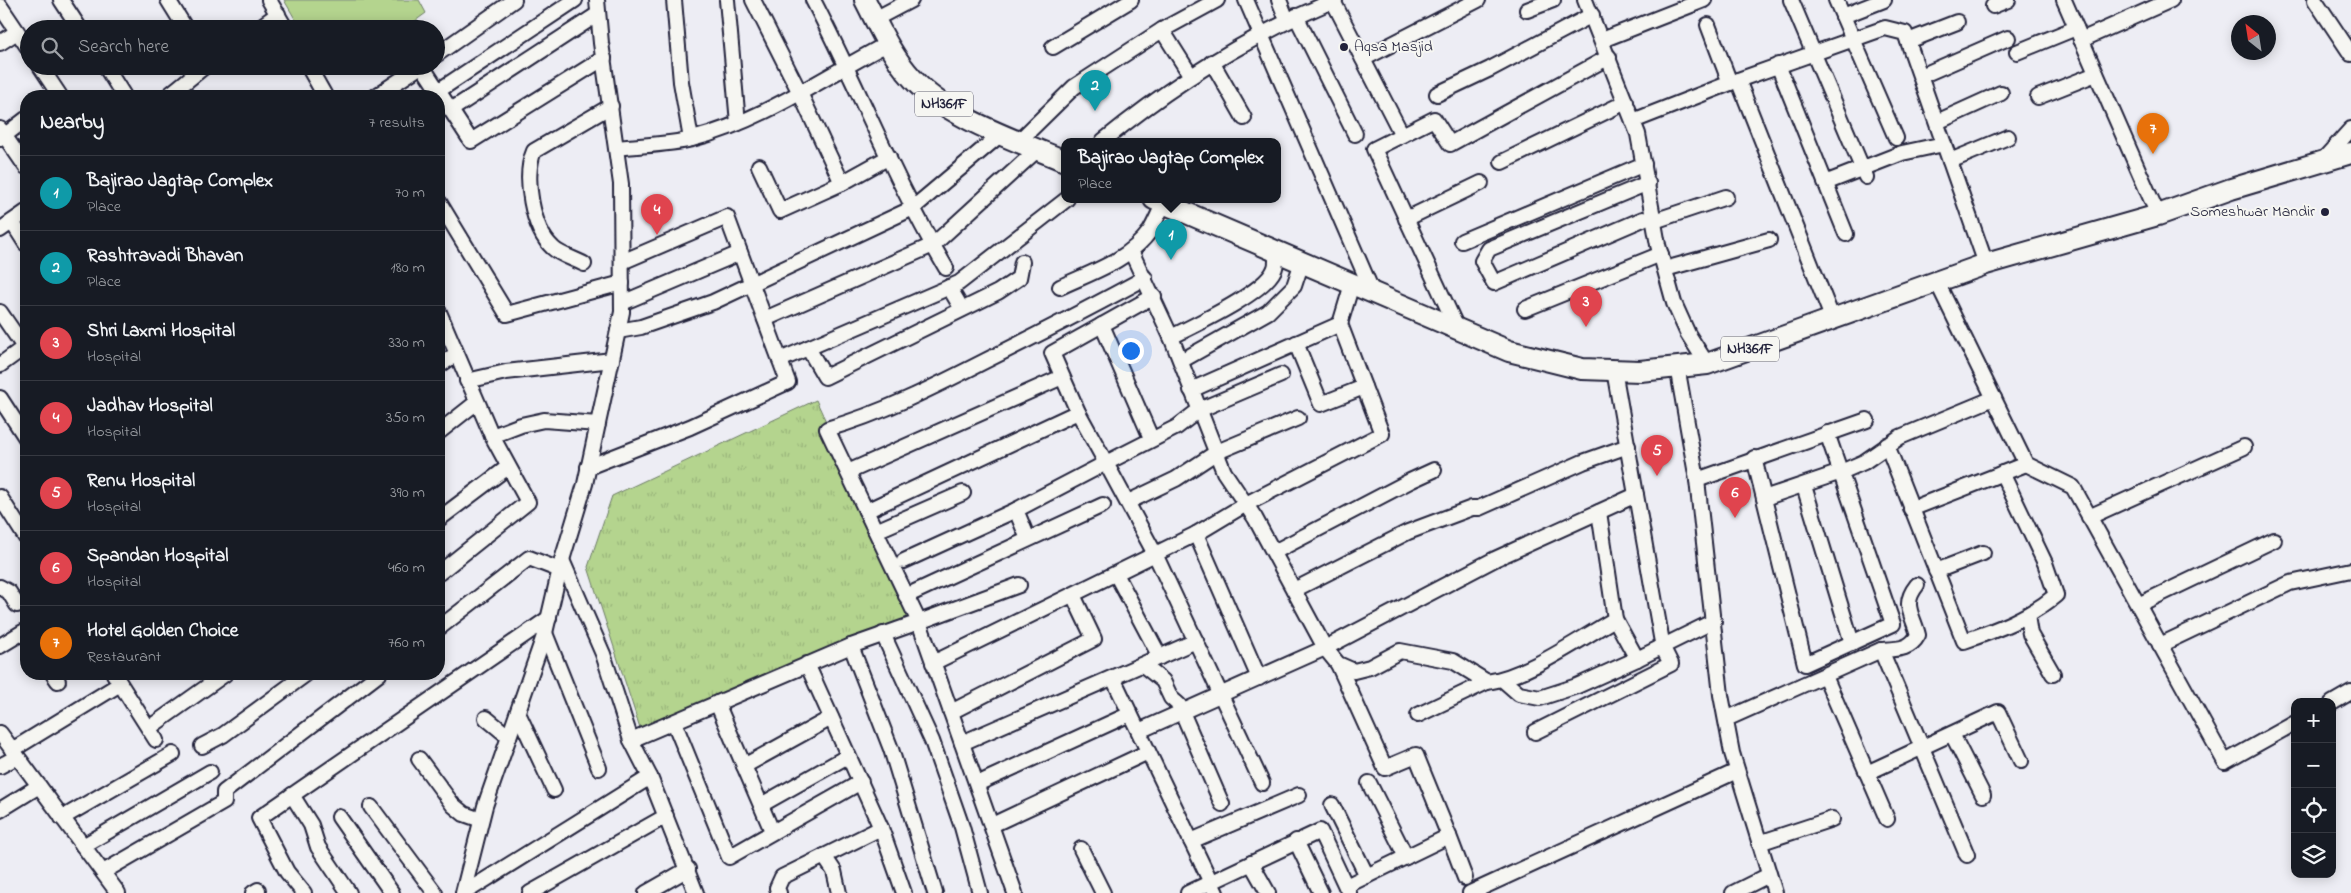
<!DOCTYPE html>
<html lang="en">
<head>
<meta charset="utf-8">
<style>
  body { margin:0; font-family:"Indie Flower",sans-serif; background:#242831; color:#f1f3f6 }
  .controls { position:absolute; right:15px; bottom:15px; display:grid; overflow:hidden; border-radius:10px; box-shadow:0 2px 12px #0003 }
  .controls button { width:45px; height:45px; display:grid; place-items:center; padding:0; border:0; border-bottom:1px solid #363941; background:#171b24; color:#f1f3f6; font:25px sans-serif }
  .compass { position:absolute; left:2231px; top:15px; width:45px; height:45px; border-radius:50%; background:#171b24; box-shadow:0 2px 12px #0003; rotate:330deg }
  .you { position:absolute; left:1130px; top:350px; width:18px; height:18px; margin:-12px; border:4px solid #fff; border-radius:50%; background:#1a73e8; box-shadow:0 0 0 8px #1a73e833 }
  .badge { display:grid; place-items:center; width:32px; height:32px; border-radius:50%; background:#9495a2; color:#fff; font-size:16px; font-weight:700 }
  .pin { position:absolute; translate:-50% -41px; filter:drop-shadow(0 1px 2px #0008) }
  .pin::after { content:''; position:absolute; top:26px; width:18px; height:15px; background:inherit; clip-path:polygon(0 0,100% 0,50% 100%) }
  .popup { position:absolute; left:1061px; top:138px; width:220px; height:65px; box-sizing:border-box; display:grid; place-content:center; border-radius:10px; background:#171b24; filter:drop-shadow(0 1px 4px #0005); font-size:16px; white-space:nowrap; color:#9ea1a6 }
  .popup b { font-size:19px; color:#f1f3f6 }
  .popup::after { content:''; position:absolute; left:50%; top:100%; margin-left:-10px; border:10px solid transparent; border-top-color:#171b24 }
  .list { margin:0; padding:0; list-style:none }
  h2 { display:flex; justify-content:space-between; align-items:center; height:65px; margin:0; padding:0 20px; font-size:21px }
  h2 small { font-size:16px; font-weight:400; color:#9ea1a6 }
  .list li { display:grid; grid-template-columns:32px 1fr auto; gap:15px; align-items:center; box-sizing:border-box; height:75px; padding:0 20px; border-top:1px solid #363941 }
  .list b { display:block; font-size:19px; white-space:nowrap }
  .list p { margin:0; font-size:16px; white-space:nowrap; color:#9ea1a6 }
  .list em { font-size:16px; font-style:normal; color:#9ea1a6 }
  .icon { flex:none; width:28px; height:28px; fill:none; stroke:currentColor; stroke-width:2; stroke-linecap:round; stroke-linejoin:round }
  .map { position:relative; flex:none; width:2351px; height:893px; overflow:hidden }
  .search { position:absolute; background:#171b24; box-shadow:0 2px 12px #0003; left:20px; top:20px; width:425px; height:55px; display:flex; align-items:center; gap:12px; box-sizing:border-box; padding:0 18px; border-radius:28px; color:#9ea1a6; font-size:19px }
  .panel { position:absolute; background:#171b24; box-shadow:0 2px 12px #0003; left:20px; top:90px; width:425px; height:590px; border-radius:20px }
  .map>svg:first-child { display:block }
  .grass { fill:url(#grass-tufts); stroke:#6b7b64 }
  .green { fill:#b4d48e; stroke:#6b7b64 }
  .lines { fill:none; stroke-linecap:round; stroke-linejoin:round }
  .minor-casing { stroke:#22223b; stroke-width:18 }
  .highway-casing { stroke:#22223b; stroke-width:24 }
  .minor { stroke:#f6f6f2; stroke-width:14 }
  .highway { stroke:#f6f6f2; stroke-width:20 }
  .poi-dot { fill:#22223b; stroke:#f6f6f2; stroke-width:2 }
  .labels { text-anchor:middle; dominant-baseline:central; stroke-width:4; stroke-linejoin:round; paint-order:stroke }
  .shield { fill:#f6f6f2; stroke:#626272; stroke-width:1 }
  .shield-label { font-size:15px; font-weight:bold; fill:#22223b }
  .poi-label { font-size:16px; fill:#22223b; stroke:#f6f6f2; text-anchor:start }
</style>
</head>
<body>
<div class="map">
<svg width="2351" height="893" viewBox="0 0 2351 893">
  <defs>
    <pattern id="grass-tufts" width="24" height="20" patternUnits="userSpaceOnUse" patternTransform="scale(1.25)"><rect width="24" height="20" fill="#b4d48e"/><path d="M3 7l-1-3M5 7V3M7 7l1-3M15 17l-1-3M17 17v-4M19 17l1-3" fill="none" stroke="#9ab67b"/></pattern>
  </defs>
  <rect width="100%" height="100%" fill="#ededf4"/>
  <filter id="ink" filterUnits="userSpaceOnUse"><feTurbulence type="fractalNoise" baseFrequency=".02" numOctaves="2"/><feDisplacementMap in="SourceGraphic" scale="10" xChannelSelector="R" yChannelSelector="G"/><feConvolveMatrix kernelMatrix="1 2 1 2 8 2 1 2 1" color-interpolation-filters="sRGB"/></filter>
  <g filter="url(#ink)">
    <polygon class="grass" points="816,400 919,622 642,734 588,567 612,496"/>
    <polygon class="green" points="284,0 419,0 426,13 404,29 301,29"/>
    <g class="lines">
      <g class="minor-casing">
        <g id="minor">
          <polyline points="61,0 80,29"/>
          <polyline points="168,0 186,29"/>
          <polyline points="269,0 286,29"/>
          <polyline points="674,0 681,82 691,139"/>
          <polyline points="727,0 738,123"/>
          <polyline points="753,0 800,93 842,183 780,211 759,166"/>
          <path d="M 813,0 C 859,88 895,182 946,268"/>
          <polyline points="1246,0 1373,293"/>
          <polyline points="1279,0 1287,20"/>
          <polyline points="1585,0 1638,134 1658,245 1674,303 1688,334 1707,364"/>
          <polyline points="1791,0 1866,177"/>
          <polyline points="1836,0 1896,138"/>
          <polyline points="2064,0 2158,215"/>
          <polyline points="2315,0 2351,54"/>
          <polyline points="1333,1 1402,135"/>
          <polyline points="0,6 29,49"/>
          <polyline points="1993,6 2008,0"/>
          <polyline points="1527,10 1553,0"/>
          <polyline points="1296,16 1355,134"/>
          <polyline points="1843,16 1884,0"/>
          <polyline points="875,19 911,0"/>
          <polyline points="1708,25 1730,83"/>
          <polyline points="257,29 278,14"/>
          <polyline points="1162,30 1191,76"/>
          <polyline points="1602,40 1704,0"/>
          <polyline points="2081,40 2171,0"/>
          <polyline points="1908,41 1957,22"/>
          <polyline points="0,43 17,32"/>
          <polyline points="1053,47 1131,0"/>
          <polyline points="2017,52 2076,28"/>
          <polyline points="436,55 514,0"/>
          <polyline points="1363,59 1478,0"/>
          <polyline points="1212,62 1244,118"/>
          <polyline points="1778,65 1846,234"/>
          <polyline points="40,66 60,96"/>
          <polyline points="105,66 124,96"/>
          <polyline points="308,66 325,96"/>
          <polyline points="422,66 471,141 604,58"/>
          <polyline points="1921,76 2008,38"/>
          <polyline points="1738,80 1833,320"/>
          <polyline points="438,91 575,0"/>
          <polyline points="1437,94 1490,69 1592,15"/>
          <polyline points="168,96 205,66"/>
          <polyline points="376,96 421,66"/>
          <polyline points="2038,97 2096,74"/>
          <polyline points="451,110 598,14"/>
          <polyline points="1633,121 1738,80 1885,28 1905,33 1986,264"/>
          <polyline points="1937,122 2001,93"/>
          <polyline points="0,129 26,167"/>
          <polyline points="0,139 26,119"/>
          <polyline points="1019,141 1074,87 1162,30 1217,0"/>
          <path d="M 1103,141 C 1174,83 1250,35 1335,0"/>
          <path d="M 617,148 C 641,145 668,145 692,139 C 762,121 824,77 887,44"/>
          <polyline points="1950,161 2008,137"/>
          <polyline points="2322,161 2351,129"/>
          <polyline points="1502,162 1626,102"/>
          <polyline points="842,183 889,157"/>
          <polyline points="1825,183 1902,153 1944,144"/>
          <polyline points="439,202 507,314 622,283"/>
          <polyline points="1406,219 1481,183"/>
          <polyline points="1643,219 1494,283 1482,261 1489,249 1648,183"/>
          <polyline points="1654,221 1726,197"/>
          <polyline points="12,222 26,244"/>
          <polyline points="0,230 26,212"/>
          <polyline points="1462,241 1644,164"/>
          <path d="M 1131,251 L 1171,337 L 1224,472 L 1255,518 L 1325,648 L 1338,664 L 1354,671 L 1370,667 L 1400,651 L 1453,661 L 1487,682 C 1528,676 1578,640 1615,619"/>
          <path d="M 584,264 C 575,259 560,255 553,248 C 532,229 523,176 534,151 L 611,106"/>
          <polyline points="1665,269 1769,240"/>
          <polyline points="1937,282 2026,464 2073,487 2225,762 2295,723"/>
          <polyline points="949,287 962,309"/>
          <path d="M 1060,287 C 1092,272 1128,261 1150,231 C 1155,223 1159,212 1164,203"/>
          <polyline points="622,303 740,253"/>
          <polyline points="1525,309 1661,254"/>
          <polyline points="0,312 24,347"/>
          <polyline points="439,312 492,436 528,502 439,573"/>
          <polyline points="765,319 933,245 1038,149"/>
          <polyline points="1340,324 1352,284"/>
          <polyline points="1102,325 1151,438"/>
          <polyline points="1457,328 1374,149 1434,119 1450,144 1609,57"/>
          <polyline points="618,331 641,327 713,302 913,208 1001,134"/>
          <path d="M 1171,337 C 1195,325 1264,293 1274,270 C 1277,265 1276,257 1275,251"/>
          <polyline points="1296,343 1321,404 1364,387"/>
          <polyline points="808,348 825,377 998,292 1019,278 1022,262"/>
          <polyline points="780,360 959,283 1067,199"/>
          <polyline points="1181,361 1268,312 1294,286 1302,262"/>
          <polyline points="0,365 26,346"/>
          <polyline points="439,366 456,354"/>
          <polyline points="1677,366 1697,480 1721,695 1732,753 1775,893"/>
          <polyline points="467,381 506,372 612,360"/>
          <polyline points="0,398 26,438"/>
          <polyline points="439,432 477,402"/>
          <polyline points="492,436 521,425 544,420 598,424"/>
          <path d="M 1887,445 L 1964,641 C 1997,630 2029,618 2056,595 L 2045,563 L 2002,473"/>
          <polyline points="1754,458 1805,664 1893,624 1827,433"/>
          <polyline points="588,467 690,427 788,382 727,217 622,262"/>
          <polyline points="848,472 1062,377"/>
          <polyline points="1697,480 1867,420"/>
          <polyline points="1804,486 1852,643"/>
          <polyline points="0,497 26,538"/>
          <polyline points="1764,498 1841,472 1864,462 1900,437 1994,398"/>
          <polyline points="1128,502 1176,479 1217,452 1298,418"/>
          <polyline points="1911,509 2026,464"/>
          <polyline points="866,511 1078,412"/>
          <polyline points="1599,512 1615,619 1637,659"/>
          <polyline points="2089,517 2244,447"/>
          <polyline points="439,519 508,467"/>
          <polyline points="876,531 963,493"/>
          <polyline points="1196,534 1259,678"/>
          <polyline points="1028,539 1016,510 1106,463 1078,412 1052,353 1154,296"/>
          <polyline points="1274,552 1410,481 1434,470"/>
          <polyline points="562,560 603,654 631,740 650,777 696,893"/>
          <polyline points="904,561 1016,510"/>
          <polyline points="1936,571 1983,553"/>
          <polyline points="1116,574 1160,657"/>
          <polyline points="0,587 9,592 17,605"/>
          <polyline points="1294,590 1408,532 1472,508 1479,508 1583,462 1628,446"/>
          <polyline points="906,596 1103,505"/>
          <polyline points="2138,605 2274,540"/>
          <polyline points="2027,616 2030,634 2053,674"/>
          <polyline points="439,628 529,558 560,570"/>
          <polyline points="545,633 599,768"/>
          <polyline points="883,634 932,741 962,827 980,893"/>
          <polyline points="2160,645 2290,583 2351,570"/>
          <polyline points="0,646 23,632 26,637"/>
          <polyline points="851,646 891,749 935,893"/>
          <polyline points="1881,650 1967,855"/>
          <polyline points="933,663 1196,534 1246,504 1382,434 1340,324 1191,390"/>
          <polyline points="807,664 881,828 904,893"/>
          <polyline points="1338,664 1385,768 1416,755 1449,836"/>
          <polyline points="1143,665 1163,681 1171,698 1179,705 1222,804"/>
          <polyline points="53,674 58,681"/>
          <polyline points="114,674 156,740"/>
          <polyline points="1825,676 1887,819"/>
          <polyline points="1113,678 1216,893"/>
          <polyline points="1503,680 1519,694 1540,698 1577,686 1637,659 1714,621"/>
          <polyline points="717,703 772,831"/>
          <polyline points="2332,703 2351,692"/>
          <polyline points="951,712 1094,639 1073,595"/>
          <polyline points="518,713 554,790"/>
          <polyline points="1418,715 1487,682"/>
          <polyline points="486,718 509,737"/>
          <path d="M 1726,719 L 1881,650 C 1897,649 1910,650 1918,635 C 1913,614 1901,605 1917,585"/>
          <polyline points="674,722 729,857 861,782"/>
          <polyline points="149,728 225,674"/>
          <polyline points="1139,731 1325,648 1495,559 1636,495"/>
          <polyline points="1535,732 1671,664 1663,648 1614,370"/>
          <polyline points="0,733 118,893"/>
          <polyline points="1952,734 1983,795"/>
          <path d="M 631,740 L 851,646 L 919,622 L 827,429 C 883,413 934,387 985,361 C 1039,334 1092,307 1145,278"/>
          <polyline points="962,743 1196,641"/>
          <polyline points="202,746 223,735 306,674"/>
          <polyline points="12,750 120,684"/>
          <polyline points="419,759 453,805 464,814 481,820"/>
          <polyline points="0,766 17,757"/>
          <polyline points="744,766 831,718"/>
          <polyline points="1867,773 1998,712 2021,761"/>
          <polyline points="1262,783 1155,554 1106,463 1177,427 1199,410 1281,375"/>
          <polyline points="1369,783 1406,857"/>
          <polyline points="977,784 1130,714"/>
          <polyline points="292,795 311,825 318,847 349,893"/>
          <polyline points="761,805 848,756"/>
          <polyline points="1332,805 1367,876"/>
          <polyline points="371,807 435,893"/>
          <polyline points="0,810 39,786"/>
          <polyline points="339,817 392,893"/>
          <polyline points="62,818 173,754"/>
          <polyline points="992,825 1148,752"/>
          <polyline points="1191,841 1299,795"/>
          <polyline points="1296,841 1321,893"/>
          <polyline points="1759,843 1832,819"/>
          <polyline points="83,846 210,772"/>
          <polyline points="1081,849 1103,893"/>
          <polyline points="824,856 834,871 839,893"/>
          <polyline points="1251,863 1268,893"/>
          <polyline points="103,872 224,802 224,792 379,674"/>
          <polyline points="1346,886 1449,836 1465,878"/>
          <polyline points="253,893 258,890"/>
          <polyline points="304,893 287,872 259,818 549,618"/>
          <polyline points="463,893 485,806 545,633 562,560 585,484 622,312 621,184 601,43 597,0"/>
          <polyline points="464,893 650,777"/>
          <polyline points="530,893 666,816"/>
          <polyline points="646,893 688,869"/>
          <polyline points="779,893 777,888 782,877 881,828"/>
          <polyline points="1015,893 919,622 1019,585"/>
          <polyline points="1188,893 1320,831 1349,893"/>
          <polyline points="1470,893 1737,771"/>
          <polyline points="1733,893 1769,875"/>
        </g>
      </g>
      <g class="highway-casing">
        <g id="highway">
          <path d="M 865,0 C 879,27 891,55 912,78 C 945,117 1018,141 1065,161"/>
          <polyline points="1154,199 1509,351 1582,369 1640,371 1707,364 1986,264 2158,215 2231,189 2351,153"/>
        </g>
      </g>
      <use href="#minor" class="minor"/>
      <use href="#highway" class="highway"/>
    </g>
  </g>
  <g class="poi-dot">
    <circle cx="1344" cy="47" r="5"/>
    <circle cx="2325" cy="212" r="5"/>
  </g>
  <g class="labels">
    <g class="shield">
      <rect x="915" y="91.5" width="58" height="25" rx="4"/>
      <rect x="1721" y="336.5" width="58" height="25" rx="4"/>
    </g>
    <g class="shield-label">
      <text x="944" y="104">NH361F</text>
      <text x="1750" y="349">NH361F</text>
    </g>
    <g class="poi-label">
      <text x="1354" y="47">Aqsa Masjid</text>
      <text x="2315" y="212" text-anchor="end">Someshwar Mandir</text>
    </g>
  </g>
</svg>
<div class="controls">
<button>+</button>
<button>−</button>
<button><svg class="icon" aria-label="locate" viewBox="0 0 24 24"><circle cx="12" cy="12" r="6"/><path d="M12 2v4M12 18v4M2 12h4M18 12h4"/></svg></button>
<button><svg class="icon" aria-label="layers" viewBox="0 0 24 24"><path d="M12 4l9 5-9 5-9-5zM3 14l9 5 9-5"/></svg></button>
</div>
<svg class="compass" viewBox="-18 -18 36 36"><path d="M0-13l5 13h-10z" fill="#e53935"/><path d="M0 13l5-13h-10z" fill="#9ea1a6"/></svg>
<div class="you"></div>
<div class="pin badge" style="left:1171px;top:260px;background:#0f9aa8">1</div>
<div class="popup"><b>Bajirao Jagtap Complex</b>Place</div>
<div class="pin badge" style="left:1095px;top:111px;background:#0f9aa8">2</div>
<div class="pin badge" style="left:1586px;top:327px;background:#e0444e">3</div>
<div class="pin badge" style="left:657px;top:235px;background:#e0444e">4</div>
<div class="pin badge" style="left:1657px;top:476px;background:#e0444e">5</div>
<div class="pin badge" style="left:1735px;top:518px;background:#e0444e">6</div>
<div class="pin badge" style="left:2153px;top:154px;background:#e8710a">7</div>
<div class="search"><svg class="icon" aria-label="search" viewBox="0 0 24 24"><circle cx="10" cy="10" r="6"/><path d="M15 15l6 6"/></svg>Search here</div>
<section class="panel">
<h2>Nearby<small>7 results</small></h2>
<ul class="list">
<li><span class="badge" style="background:#0f9aa8">1</span><div><b>Bajirao Jagtap Complex</b><p>Place</p></div><em>70 m</em></li>
<li><span class="badge" style="background:#0f9aa8">2</span><div><b>Rashtravadi Bhavan</b><p>Place</p></div><em>180 m</em></li>
<li><span class="badge" style="background:#e0444e">3</span><div><b>Shri Laxmi Hospital</b><p>Hospital</p></div><em>330 m</em></li>
<li><span class="badge" style="background:#e0444e">4</span><div><b>Jadhav Hospital</b><p>Hospital</p></div><em>350 m</em></li>
<li><span class="badge" style="background:#e0444e">5</span><div><b>Renu Hospital</b><p>Hospital</p></div><em>390 m</em></li>
<li><span class="badge" style="background:#e0444e">6</span><div><b>Spandan Hospital</b><p>Hospital</p></div><em>460 m</em></li>
<li><span class="badge" style="background:#e8710a">7</span><div><b>Hotel Golden Choice</b><p>Restaurant</p></div><em>760 m</em></li>
</ul>
</section>
</div>
</body>
</html>
